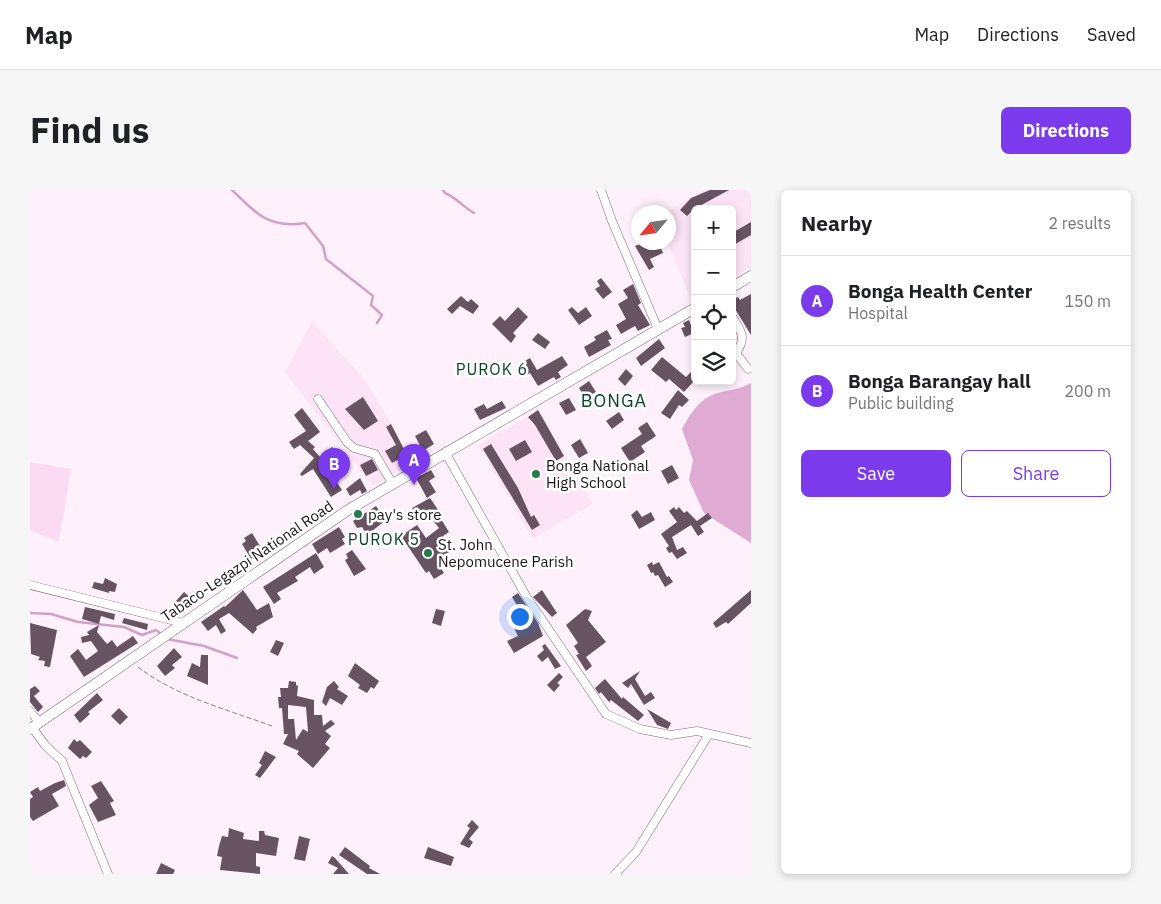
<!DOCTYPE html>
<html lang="en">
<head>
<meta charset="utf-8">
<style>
  body { margin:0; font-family:"IBM Plex Sans",sans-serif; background:#f6f6f6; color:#202124 }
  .controls { position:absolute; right:15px; top:15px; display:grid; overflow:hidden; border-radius:8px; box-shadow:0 2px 8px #0003 }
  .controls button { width:45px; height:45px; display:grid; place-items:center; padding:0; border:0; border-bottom:1px solid #e0e0e0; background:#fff; color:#202124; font:25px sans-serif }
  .compass { position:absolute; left:601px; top:15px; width:45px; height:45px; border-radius:50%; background:#fff; box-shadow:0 2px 8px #0003; rotate:241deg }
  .you { position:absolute; left:489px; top:426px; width:18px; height:18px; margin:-12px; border:4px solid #fff; border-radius:50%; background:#1a73e8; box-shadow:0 0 0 8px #1a73e833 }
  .badge { display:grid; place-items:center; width:32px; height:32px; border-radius:50%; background:#7c3aed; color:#fff; font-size:16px; font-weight:700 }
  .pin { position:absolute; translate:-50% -41px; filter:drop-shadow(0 1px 2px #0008) }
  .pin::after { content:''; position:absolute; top:26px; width:18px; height:15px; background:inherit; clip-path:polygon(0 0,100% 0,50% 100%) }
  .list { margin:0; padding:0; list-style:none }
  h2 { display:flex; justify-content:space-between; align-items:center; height:65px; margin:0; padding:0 20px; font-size:21px }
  h2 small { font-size:16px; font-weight:400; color:#757577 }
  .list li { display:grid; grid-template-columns:32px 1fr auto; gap:15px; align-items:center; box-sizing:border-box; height:90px; padding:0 20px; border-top:1px solid #e0e0e0 }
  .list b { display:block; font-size:19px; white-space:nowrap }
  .list p { margin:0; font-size:16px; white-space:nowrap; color:#757577 }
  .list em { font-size:16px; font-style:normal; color:#757577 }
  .actions { display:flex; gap:10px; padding:15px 20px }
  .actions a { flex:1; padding:11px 0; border:1px solid #7c3aed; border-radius:8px; text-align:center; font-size:18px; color:#7c3aed }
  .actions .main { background:#7c3aed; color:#fff }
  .icon { flex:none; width:28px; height:28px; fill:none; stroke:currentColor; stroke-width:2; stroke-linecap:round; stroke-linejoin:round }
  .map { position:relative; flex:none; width:721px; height:684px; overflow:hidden; border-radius:8px }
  header { display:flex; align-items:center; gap:30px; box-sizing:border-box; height:70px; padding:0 25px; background:#fff; border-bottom:1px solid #e0e0e0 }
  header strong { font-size:24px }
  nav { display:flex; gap:28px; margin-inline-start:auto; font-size:18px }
  .intro { display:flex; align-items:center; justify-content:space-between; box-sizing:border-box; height:120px; padding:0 30px }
  h1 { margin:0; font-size:35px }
  .button { padding:12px 22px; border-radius:8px; background:#7c3aed; color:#fff; font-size:18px; font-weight:700 }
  main { display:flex; gap:30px; padding:0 30px }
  aside { flex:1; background:#fff; border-radius:8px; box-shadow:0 2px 8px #0003 }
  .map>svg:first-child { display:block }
  .built { fill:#fce4f6 }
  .green { fill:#fbdbf2 }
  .forest { fill:#dfabd2 }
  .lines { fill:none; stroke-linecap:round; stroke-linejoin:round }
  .stream { stroke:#d3a0c6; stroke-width:2.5 }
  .building { fill:#675362; fill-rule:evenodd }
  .minor-casing { stroke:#7e6a79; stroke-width:9 }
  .major-casing { stroke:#7e6a79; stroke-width:11 }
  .path { stroke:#8b8188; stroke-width:1; stroke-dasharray:5 2.5; stroke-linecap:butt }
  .minor { stroke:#fff; stroke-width:8 }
  .major { stroke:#fff; stroke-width:10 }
  .poi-dot { fill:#277a4c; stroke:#fff; stroke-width:2 }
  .labels { text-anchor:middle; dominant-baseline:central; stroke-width:5; stroke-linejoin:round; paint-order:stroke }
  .poi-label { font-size:15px; fill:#191217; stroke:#fff; text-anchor:start }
  .street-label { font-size:15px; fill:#191217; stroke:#fff }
  .neighbourhood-label { font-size:16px; letter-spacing:1px; fill:#084526; stroke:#fff }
  .quarter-label { font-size:18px; letter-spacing:1px; fill:#084526; stroke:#fff }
</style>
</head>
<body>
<header>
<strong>Map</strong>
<nav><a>Map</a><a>Directions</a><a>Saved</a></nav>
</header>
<div class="intro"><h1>Find us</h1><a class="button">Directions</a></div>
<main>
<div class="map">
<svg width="721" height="684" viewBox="0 0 721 684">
  <rect width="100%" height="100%" fill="#fff1fb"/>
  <g class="built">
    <polygon points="674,0 721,0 721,77 702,88 702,19 665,19 665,109 662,111 637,53 637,22"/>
    <polygon points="282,131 336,191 383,272 343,296 255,182"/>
    <polygon points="509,220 563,314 503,349 448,255"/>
  </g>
  <polygon class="green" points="0,272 41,279 29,352 0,340"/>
  <path class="forest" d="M 721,193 L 721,353 L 674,323 L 659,290 L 663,270 L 652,239 C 658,228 667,212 680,206 C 692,200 708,201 721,193 Z"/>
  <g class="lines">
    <g class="stream">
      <path d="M 202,0 C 226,23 238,39 275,33 L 293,56 L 296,69 L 343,106 L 341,115 L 352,125 L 347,133"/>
      <path d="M 413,0 L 415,3 C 427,8 432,16 444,23"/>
      <polyline points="0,423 21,424 48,432 94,437 112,445 126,440 132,445"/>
      <polyline points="137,449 174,456 207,468"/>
    </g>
  </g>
  <g class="building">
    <polygon points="680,0 699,0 664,19 657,26 650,20 661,8"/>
    <polygon points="721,32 721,45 702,56 702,43"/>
    <polygon points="615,52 619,60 630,56 633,63 620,69 624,77 619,80 605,56"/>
    <polygon points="571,88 582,102 573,109 565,99 570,96 567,91"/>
    <polygon points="603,94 611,113 608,115 620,135 608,141 605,136 591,144 586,135 596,129 588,114 598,108 593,100"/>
    <polygon points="721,104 721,145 702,114 702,110 708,107 710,110"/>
    <polygon points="431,106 438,112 441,109 449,116 443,124 430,116 422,124 417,119"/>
    <polygon points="488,117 498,127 483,143 486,146 481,153 462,134 470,126 475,131"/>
    <polygon points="542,117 548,123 556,117 562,126 549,135 538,120"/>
    <polygon points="659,130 664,143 655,147 651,138 655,137 653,133"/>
    <polygon points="577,140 582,149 578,150 581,155 559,167 554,157 566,150 564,147"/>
    <polygon points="508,143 520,152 515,159 502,150"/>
    <polygon points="629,149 635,158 611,176 606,168"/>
    <polygon points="532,166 538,175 528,182 531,187 526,190 524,187 508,196 500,183 495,186 488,175 500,168 507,180"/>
    <polygon points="632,167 656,187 665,178 665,190 654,202 639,189 636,192 621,180"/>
    <polygon points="596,179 603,186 595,196 588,189"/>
    <polygon points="559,191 566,202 555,208 549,198"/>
    <polygon points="648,200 659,210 652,217 649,215 640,229 631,223"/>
    <polygon points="333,207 348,231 334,240 315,219"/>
    <polygon points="539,208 546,220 536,225 529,213"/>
    <polygon points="472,211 476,218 450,230 444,219 454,214 457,219"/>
    <polygon points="272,218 290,242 278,251 285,257 283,259 290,267 302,257 309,266 296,276 312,300 301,307 283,279 272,286 270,284 284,268 270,255 264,259 259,252 276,241 264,225"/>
    <polygon points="508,220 534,266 526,271 505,235 498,227"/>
    <polygon points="589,222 594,230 582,239 576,231"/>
    <polygon points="617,232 626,246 611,256 615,262 600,272 591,258 612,244 608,238"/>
    <polygon points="361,234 377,265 362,273 355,261 366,255 356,237"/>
    <polygon points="396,240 404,254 393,261 385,246"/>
    <polygon points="550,249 558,263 549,268 541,255"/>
    <polygon points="495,250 502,262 486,271 479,259"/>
    <polygon points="461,254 488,298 501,327 504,325 510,335 502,340 453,259"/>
    <polygon points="342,269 348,280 336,286 330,275"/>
    <polygon points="642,275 649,288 638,294 631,281"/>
    <polygon points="401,280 405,287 399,291 406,302 397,308 386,288"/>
    <polygon points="330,288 337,301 332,304 330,300 320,306 316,299"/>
    <polygon points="400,308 413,327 411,329 419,342 413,346 423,360 416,364 418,368 408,374 414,383 404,389 399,381 396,383 371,346 387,335 396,348 409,338 396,322 387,327 382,318"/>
    <polygon points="346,316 356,330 337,345 332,337 327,338 323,331"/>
    <polygon points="644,317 646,320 649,317 654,323 657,321 667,331 678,323 682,328 670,336 674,342 668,346 661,335 642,347 647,360 653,357 657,363 647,369 642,362 639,363 636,358 639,356 631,344 647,332 639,321"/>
    <polygon points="607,320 612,327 621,322 625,330 609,339 601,325"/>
    <polygon points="309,337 315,347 312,349 315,354 300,363 297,358 288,364 282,354"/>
    <polygon points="222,343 233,361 221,369 212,354 216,351 214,348"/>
    <polygon points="322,360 336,379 324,386 315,370 318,368 316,364"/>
    <polygon points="286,363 294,377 284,384 280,377 265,387 268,391 247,403 251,409 244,414 233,397"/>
    <polygon points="622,372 623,375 629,372 637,387 639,386 643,392 635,397 628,385 625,386 623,382 621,383 617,375"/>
    <polygon points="75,388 87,394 85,402 79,401 79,403 62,398 64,392 73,394"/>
    <polygon points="213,400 227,420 239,413 243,427 226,437 227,439 223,444 199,423 189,429 196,441 191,444 186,435 178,441 171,432 194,416 195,417"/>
    <polygon points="512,400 527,423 522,427 503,407"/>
    <polygon points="721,400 721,413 698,434 696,432 686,438 683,433"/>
    <polygon points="154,402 163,410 155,419 146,411"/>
    <polygon points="488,403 508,433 513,446 484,463 477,451 488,446 482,434 494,427 482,407"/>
    <polygon points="55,417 85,424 84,430 71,426 69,434 52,429"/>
    <polygon points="406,419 415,421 411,436 402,433"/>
    <polygon points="555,419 562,421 558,430 576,452 556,467 562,476 556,481 546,465 549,464 544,456 548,453 536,435"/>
    <polygon points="94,428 118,434 117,440 92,433"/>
    <polygon points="0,433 27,440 20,477 14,476 15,471 8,470 10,467 1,464"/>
    <polygon points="69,435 67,442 77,454 82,450 87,457 103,446 108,453 54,487 40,466 48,459 56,470 68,461 61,451 52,453 51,447 59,445 57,442"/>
    <polygon points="246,450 254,453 248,466 240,462"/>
    <polygon points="515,454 531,476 525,479 518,467 512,472 507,466 514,460 512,456"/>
    <polygon points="144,458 152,467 142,475 145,478 135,486 127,476"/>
    <polygon points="171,465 178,465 178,495 157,486 162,473 170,477"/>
    <polygon points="325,473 349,491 344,499 341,497 337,503 328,498 330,495 318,486"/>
    <polygon points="610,481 605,489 615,506 621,502 625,508 614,515 601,494 598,498 592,493"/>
    <polygon points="529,483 533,487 527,493 530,495 524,502 517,495"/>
    <polygon points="575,489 592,509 593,507 614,525 608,531 581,510 579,512 571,502 569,504 565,498"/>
    <path d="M 259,491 L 266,492 L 266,495 L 268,496 L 267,506 L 284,510 L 284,525 L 292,525 L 293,536 L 301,530 L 305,534 L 295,541 L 301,546 L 295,554 L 300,558 L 283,578 L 267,564 L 269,561 L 253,554 L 258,544 L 254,544 L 252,518 L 249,518 L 248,507 L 251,507 L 250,498 L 258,498 ZM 258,515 L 276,517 L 278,542 L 273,539 L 266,550 L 264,529 L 258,529 Z"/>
    <polygon points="304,491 309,497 307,499 318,506 312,515 300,508 296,516 292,512 297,497"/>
    <polygon points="5,496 10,501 4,506 13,517 8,522 0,512 0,499"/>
    <polygon points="67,503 73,510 58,522 60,524 50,533 44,525"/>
    <polygon points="89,518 98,527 90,535 81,526"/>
    <polygon points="617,519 641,533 638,539 627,535"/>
    <polygon points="44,549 47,552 50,550 62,562 56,568 53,566 50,569 38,558"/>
    <polygon points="235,561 246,567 230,588 225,585 232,575 229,573"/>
    <polygon points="34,590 36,596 22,604 29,616 3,631 0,627 0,609 3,607 0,602 8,597 10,601 25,593"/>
    <polygon points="71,591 84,611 80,613 86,625 68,632 59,615 68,608 61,596"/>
    <polygon points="442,630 449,637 439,649 443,652 439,658 430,654 440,638 437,636"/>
    <polygon points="199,638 214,643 213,649 229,651 229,641 234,641 235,645 249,648 246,666 226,663 226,676 230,677 230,684 190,680 192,667 187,666 189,656 192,646 198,647"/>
    <polygon points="269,646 280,649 275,671 264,669"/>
    <polygon points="315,657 340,676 339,678 350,684 337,684 309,665"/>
    <polygon points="398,657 424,667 421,676 394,668"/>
    <polygon points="302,666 305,668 319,684 303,684 308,678 298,673"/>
    <polygon points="131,673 145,680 143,684 126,684"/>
  </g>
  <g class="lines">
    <g class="minor-casing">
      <g id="minor">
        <polyline points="571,0 582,31 628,139"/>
        <path d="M 702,126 C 711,141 717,148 706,163 L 718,179"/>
        <polyline points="288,209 317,252 324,258 345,264 362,293"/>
        <polyline points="415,262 496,406 576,524 610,539 641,545 667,541 721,553"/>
        <polyline points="0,395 153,433"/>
        <polyline points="0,521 9,532"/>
        <polyline points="2,537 15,555 32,571 78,684"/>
        <polyline points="585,684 606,662 679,544"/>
      </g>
    </g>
    <g class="major-casing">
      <g id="major">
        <polyline points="702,97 721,86"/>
        <polyline points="0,539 318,320 665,118"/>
      </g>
    </g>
    <path class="path" d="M 108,477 C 147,507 196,519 242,536"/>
    <use href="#minor" class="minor"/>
    <use href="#major" class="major"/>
  </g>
  <g class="poi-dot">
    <circle cx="506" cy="284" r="5"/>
    <circle cx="328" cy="324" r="5"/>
    <circle cx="398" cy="363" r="5"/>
  </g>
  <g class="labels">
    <g class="poi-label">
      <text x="516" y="275">Bonga National<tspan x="516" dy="17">High School</tspan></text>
      <text x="338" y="324">pay's store</text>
      <text x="408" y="354">St. John<tspan x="408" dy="17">Nepomucene Parish</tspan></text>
    </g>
    <g class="street-label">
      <text transform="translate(217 371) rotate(-34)">Tabaco-Legazpi National Road</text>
    </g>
    <g class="neighbourhood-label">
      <text x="462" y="179">PUROK 6</text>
      <text x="354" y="349">PUROK 5</text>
    </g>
    <g class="quarter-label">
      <text x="584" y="210">BONGA</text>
    </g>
  </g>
</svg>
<div class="controls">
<button>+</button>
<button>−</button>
<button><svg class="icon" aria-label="locate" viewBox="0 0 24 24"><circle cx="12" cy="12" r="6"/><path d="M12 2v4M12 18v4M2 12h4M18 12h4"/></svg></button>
<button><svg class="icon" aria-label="layers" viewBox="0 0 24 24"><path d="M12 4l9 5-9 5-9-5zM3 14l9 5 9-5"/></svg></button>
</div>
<svg class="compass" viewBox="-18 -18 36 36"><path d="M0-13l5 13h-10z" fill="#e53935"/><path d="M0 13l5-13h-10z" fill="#757577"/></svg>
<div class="you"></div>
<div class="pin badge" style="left:384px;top:295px">A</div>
<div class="pin badge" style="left:304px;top:299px">B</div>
</div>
<aside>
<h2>Nearby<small>2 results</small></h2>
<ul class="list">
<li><span class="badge">A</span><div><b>Bonga Health Center</b><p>Hospital</p></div><em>150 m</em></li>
<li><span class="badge">B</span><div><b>Bonga Barangay hall</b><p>Public building</p></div><em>200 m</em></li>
</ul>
<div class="actions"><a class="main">Save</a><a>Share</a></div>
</aside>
</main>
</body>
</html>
